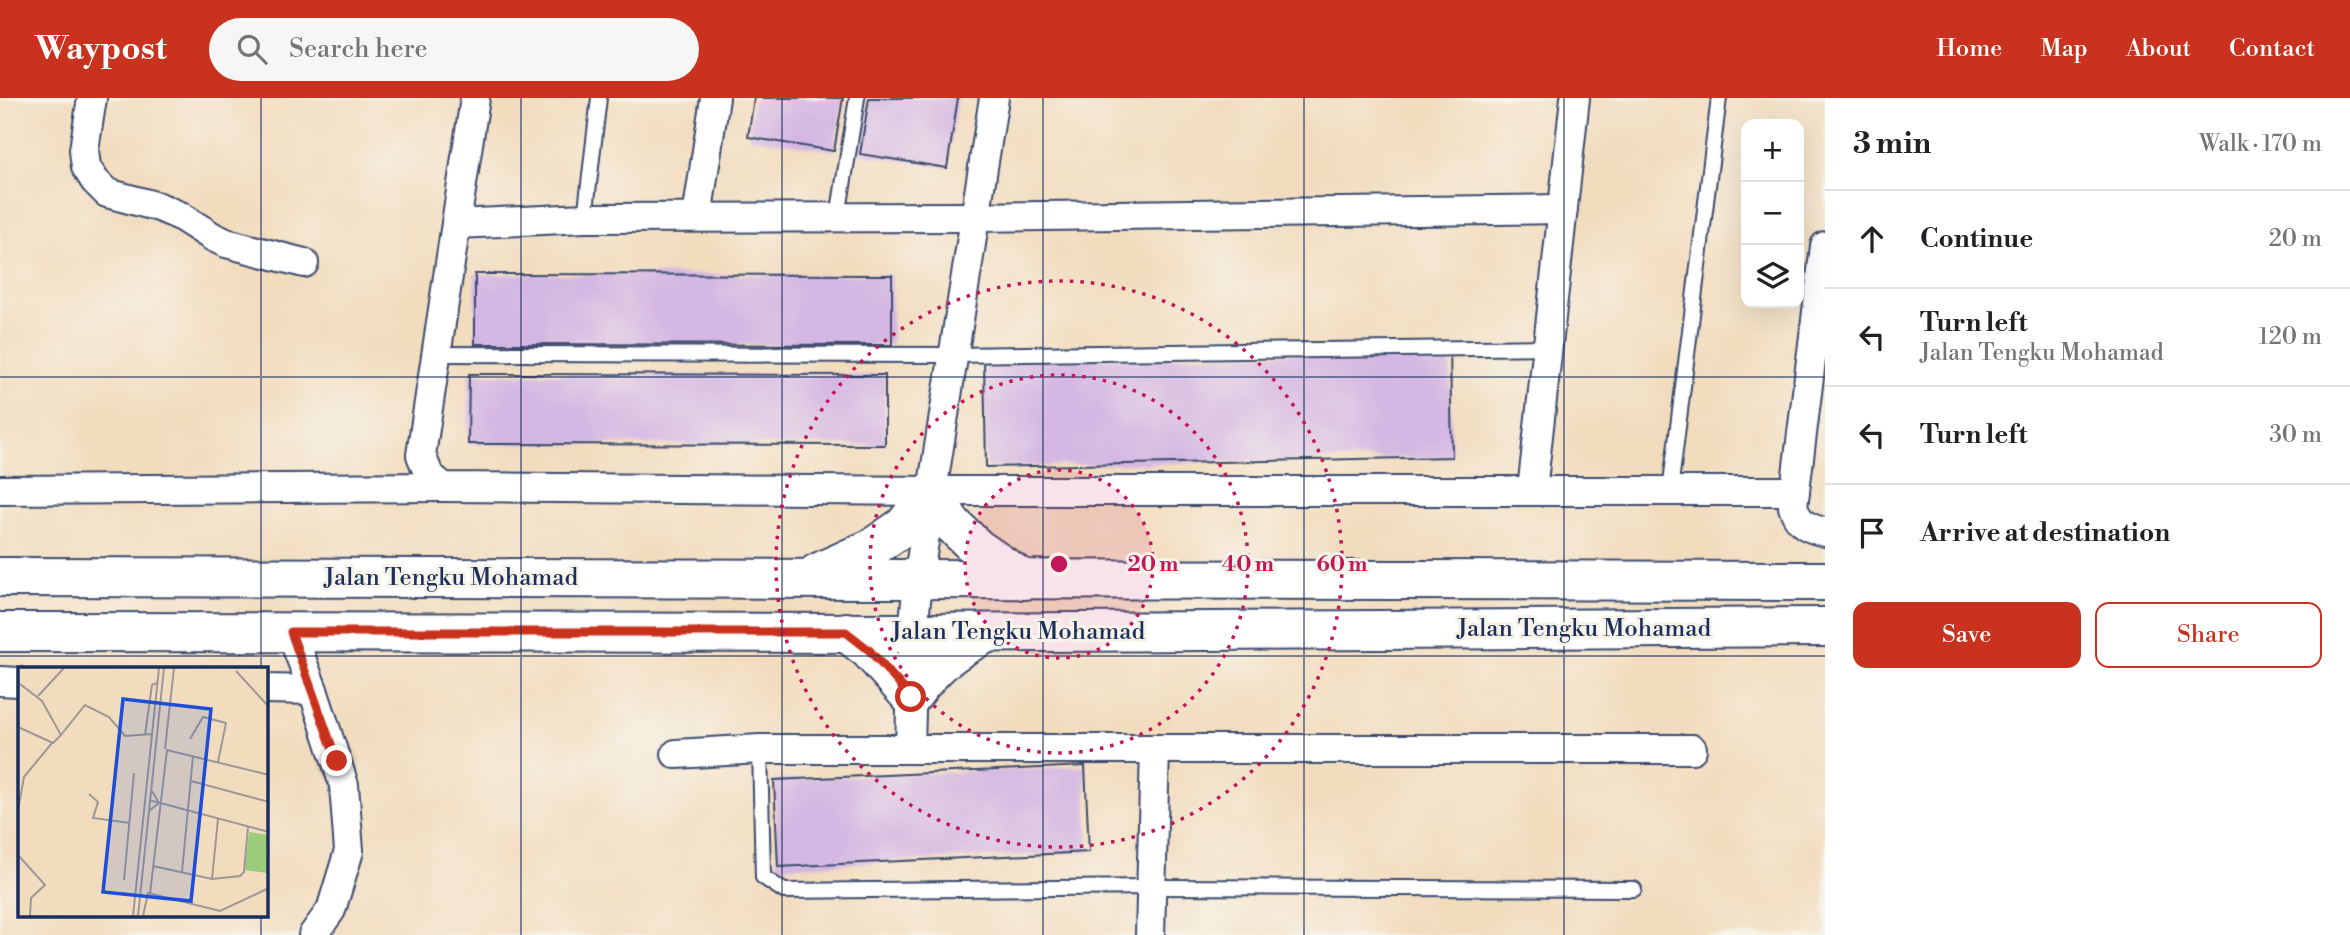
<!DOCTYPE html>
<html lang="en">
<head>
<meta charset="utf-8">
<style>
  body { margin:0; font-family:"Libre Bodoni",serif; background:#f6f6f6; color:#202124 }
  .controls { position:absolute; right:21px; top:21px; display:grid; overflow:hidden; border-radius:14px; box-shadow:0 7px 28px #0002 }
  .controls button { width:63px; height:63px; display:grid; place-items:center; padding:0; border:0; border-bottom:2px solid #e0e0e0; background:#fff; color:#202124; font:35px sans-serif }
  .stop { position:absolute; width:21px; height:21px; margin:-16px; border:5px solid #c8321e; border-radius:50%; background:#fff }
  .stop.end { background:#c8321e; border-color:#fff; box-shadow:0 2px 7px #0008 }
  .list { margin:0; padding:0; list-style:none }
  h2 { display:flex; justify-content:space-between; align-items:center; height:91px; margin:0; padding:0 28px; font-size:30px }
  h2 small { font-size:23px; font-weight:400; color:#757577 }
  .list li { display:grid; grid-template-columns:46px 1fr auto; gap:21px; align-items:center; box-sizing:border-box; height:98px; padding:0 28px; border-top:2px solid #e0e0e0 }
  .list b { display:block; font-size:26px; white-space:nowrap }
  .list p { margin:0; font-size:23px; white-space:nowrap; color:#757577 }
  .list em { font-size:23px; font-style:normal; color:#757577 }
  .actions { display:flex; gap:14px; padding:21px 28px }
  .actions a { flex:1; padding:16px 0; border:2px solid #c8321e; border-radius:14px; text-align:center; font-size:24px; color:#c8321e }
  .actions .main { background:#c8321e; color:#fff }
  .icon { flex:none; width:38px; height:38px; fill:none; stroke:currentColor; stroke-width:2; stroke-linecap:round; stroke-linejoin:round }
  .map { position:relative; flex:none; width:1825px; height:837px; overflow:hidden }
  header { display:flex; align-items:center; gap:42px; box-sizing:border-box; height:98px; padding:0 35px; background:#c8321e; color:#fff }
  header strong { font-size:33px }
  nav { display:flex; gap:38px; margin-inline-start:auto; font-size:24px }
  .search { width:490px; height:63px; background:#f6f6f6; display:flex; align-items:center; gap:18px; box-sizing:border-box; padding:0 24px; border-radius:38px; color:#757577; font-size:26px }
  main { display:flex }
  aside { flex:1; background:#fff }
  .map>svg:first-child { display:block }
  .building { fill:#d4b7e2 }
  .lines { fill:none; stroke-linecap:round; stroke-linejoin:round }
  .service-casing { stroke:#3b496c; stroke-width:18 }
  .minor-casing { stroke:#3b496c; stroke-width:32 }
  .secondary-casing { stroke:#3b496c; stroke-width:42 }
  .service { stroke:#fff; stroke-width:14 }
  .minor { stroke:#fff; stroke-width:28 }
  .secondary { stroke:#fff; stroke-width:38 }
  .route { stroke:#c8321e; stroke-width:9 }
  .grid { fill:none; stroke:#1b2f5e; stroke-width:2; stroke-opacity:0.55 }
  .ring { fill:none; stroke:#c2185b; stroke-width:3.5; stroke-dasharray:3.5 7 }
  .labels { text-anchor:middle; dominant-baseline:central; stroke-width:6; stroke-linejoin:round; paint-order:stroke }
  .street-label { font-size:24px; fill:#1b2f5e; stroke:#f7f3e8 }
  .inset-road { fill:none; stroke:#9c9798; stroke-width:2 }
  .view { fill:#1d4ed8; fill-opacity:0.15; stroke:#1d4ed8; stroke-width:3.5 }
  .inset-edge { fill:none; stroke:#1b2f5e; stroke-width:3.5 }
  .centre { fill:#c2185b; stroke:#f7f3e8; stroke-width:3.5 }
  .ring-label { font-size:21px; text-anchor:middle; font-weight:bold; fill:#c2185b; stroke:#f7f3e8; stroke-width:6; stroke-linejoin:round; paint-order:stroke }
</style>
</head>
<body>
<header>
<strong>Waypost</strong>
<div class="search"><svg class="icon" aria-label="search" viewBox="0 0 24 24"><circle cx="10" cy="10" r="6"/><path d="M15 15l6 6"/></svg>Search here</div>
<nav><a>Home</a><a>Map</a><a>About</a><a>Contact</a></nav>
</header>
<main>
<div class="map">
<svg width="1825" height="837" viewBox="0 0 1825 837">
  <rect width="100%" height="100%" fill="#f7f3e8"/>
  <filter id="ink" filterUnits="userSpaceOnUse"><feTurbulence type="fractalNoise" baseFrequency=".0143" numOctaves="2"/><feDisplacementMap in="SourceGraphic" scale="14" xChannelSelector="R" yChannelSelector="G"/><feConvolveMatrix kernelMatrix="1 2 1 2 8 2 1 2 1" color-interpolation-filters="sRGB"/></filter>
  <filter id="wash" filterUnits="userSpaceOnUse"><feTurbulence type="fractalNoise" baseFrequency=".00686" numOctaves="4" result="noise"/><feDisplacementMap in="SourceGraphic" scale="28" xChannelSelector="R" yChannelSelector="G"/><feGaussianBlur stdDeviation="1.57" result="paint"/><feColorMatrix in="noise" values="0 0 0 0 0 0 0 0 0 0 0 0 0 0 0 0 0 1.4 0 .05"/><feComposite in="paint" operator="in"/></filter>
  <g filter="url(#wash)">
    <rect width="100%" height="100%" fill="#f2dcbe"/>
    <g id="blocks">
      <g class="building">
        <polygon points="754,0 843,0 834,53 748,39"/>
        <polygon points="869,0 958,0 947,70 860,56"/>
        <polygon points="475,176 892,177 892,247 475,246"/>
        <polygon points="1450,252 1452,359 986,369 984,263"/>
        <polygon points="469,276 885,277 885,347 468,346"/>
        <polygon points="1085,668 1089,754 778,769 774,682"/>
      </g>
    </g>
  </g>
  <g filter="url(#ink)">
    <use href="#blocks" fill-opacity="0" stroke="#3b496c" stroke-width="2"/>
    <g class="lines">
      <g class="service-casing">
        <g id="service">
          <polyline points="838,119 857,0"/>
          <polyline points="585,120 599,0"/>
          <polyline points="436,256 952,257 1548,249"/>
          <polyline points="1670,393 1719,0"/>
          <polyline points="760,651 763,779 784,793 1152,789 1634,791"/>
        </g>
      </g>
      <g class="minor-casing">
        <g id="minor">
          <polyline points="92,0 84,52 86,69 95,83 107,95 159,109 180,118 213,139 226,145 304,165"/>
          <polyline points="475,0 421,357 429,377 443,389 931,393 1795,393"/>
          <polyline points="697,119 715,0"/>
          <polyline points="456,126 585,120 975,119 1563,111"/>
          <path d="M 1825,148 L 1793,409 C 1799,426 1807,430 1825,434"/>
          <polyline points="0,392 443,389"/>
          <polyline points="1532,393 1575,0"/>
          <polyline points="291,534 313,592 344,687 349,753 331,812 313,837"/>
          <polyline points="0,583 19,584"/>
          <polyline points="266,591 313,592"/>
          <polyline points="910,651 913,535 918,482 994,0"/>
          <polyline points="676,656 760,651 1692,651"/>
          <polyline points="1150,837 1155,651"/>
        </g>
      </g>
      <g class="secondary-casing">
        <g id="secondary">
          <polyline points="817,475 872,450 904,428 931,393 952,426 977,450 1024,482"/>
          <polyline points="0,479 1825,483"/>
          <polyline points="0,534 913,535 1825,529"/>
          <path d="M 846,534 L 869,552 L 911,599 C 936,566 951,554 987,535"/>
        </g>
      </g>
      <use href="#service" class="service"/>
      <use href="#minor" class="minor"/>
      <use href="#secondary" class="secondary"/>
    </g>
  </g>
  <g class="lines" filter="url(#ink)">
    <polyline class="route" points="337,663 291,534 846,534 869,552 911,599"/>
  </g>
  <path class="grid" d="M 261,0 L 261,571M 521,0 L 521,837M 782,0 L 782,837M 1043,0 L 1043,837M 1304,0 L 1304,837M 1564,0 L 1564,837M 0,279 L 1825,279M 0,558 L 1825,558M 261,818 L 261,837"/>
  <circle cx="1059" cy="466" r="94" fill="#c2185b" fill-opacity=".12"/>
  <g class="ring">
    <circle cx="1059" cy="466" r="94"/>
    <circle cx="1059" cy="466" r="189"/>
    <circle cx="1059" cy="466" r="283"/>
  </g>
  <g class="labels">
    <g class="street-label">
      <text x="451" y="480">Jalan Tengku Mohamad</text>
      <text x="1584" y="531">Jalan Tengku Mohamad</text>
      <text x="1018" y="534">Jalan Tengku Mohamad</text>
    </g>
  </g>
  <g transform="translate(18 569)">
    <rect width="250" height="250" fill="#f2dcbe"/>
    <path d="M 231,165 L 250,168 L 250,206 L 227,203 Z" fill="#9acc7b"/>
    <path class="inset-road" d="M 218,4 L 251,40M 20,29 L 46,1M 0,60 L 35,76 L 43,68 L 24,34 L 2,17M 43,68 L 67,38 L 91,50 L 107,69 L 134,67M 127,68 L 134,18 L 139,16M 172,72 L 185,50 L 208,56 L 200,95M 147,82 L 156,1M 173,114 L 251,135M 71,127 L 80,135 L 75,151 L 112,156M 131,133 L 251,165M 0,143 L 6,110 L 34,76M 131,144 L 141,136 L 134,124M 0,188 L 27,218 L 13,231 L 12,249M 135,199 L 194,212 L 222,209 L 226,205 L 230,160M 164,205 L 175,89M 194,212 L 200,152M 106,213 L 116,106M 132,227 L 149,83 L 251,108M 115,249 L 141,1M 120,249 L 146,1M 125,249 L 130,226 L 202,244 L 251,221"/>
    <path class="view" d="M 105,32 L 193,42 L 173,234 L 85,225 Z"/>
    <rect width="250" height="250" class="inset-edge"/>
  </g>
  <circle cx="1059" cy="466" r="10" class="centre"/>
  <g class="ring-label">
    <text x="1153" y="473">20 m</text>
    <text x="1248" y="473">40 m</text>
    <text x="1342" y="473">60 m</text>
  </g>
</svg>
<div class="controls">
<button>+</button>
<button>−</button>
<button><svg class="icon" aria-label="layers" viewBox="0 0 24 24"><path d="M12 4l9 5-9 5-9-5zM3 14l9 5 9-5"/></svg></button>
</div>
<div class="stop" style="left:911px;top:599px"></div>
<div class="stop end" style="left:337px;top:663px"></div>
</div>
<aside>
<h2>3 min<small>Walk · 170 m</small></h2>
<ul class="list">
<li><svg class="icon" aria-label="ahead" viewBox="0 0 24 24"><path d="M12 20V5M6 11l6-6 6 6"/></svg><div><b>Continue</b></div><em>20 m</em></li>
<li><svg class="icon" aria-label="left" viewBox="0 0 24 24"><path d="M17 20v-9H6M10 6l-5 5 5 5"/></svg><div><b>Turn left</b><p>Jalan Tengku Mohamad</p></div><em>120 m</em></li>
<li><svg class="icon" aria-label="left" viewBox="0 0 24 24"><path d="M17 20v-9H6M10 6l-5 5 5 5"/></svg><div><b>Turn left</b></div><em>30 m</em></li>
<li><svg class="icon" aria-label="arrive" viewBox="0 0 24 24"><path d="M6 21V4h12l-3 4 3 4H6"/></svg><div><b>Arrive at destination</b></div></li>
</ul>
<div class="actions"><a class="main">Save</a><a>Share</a></div>
</aside>
</main>
</body>
</html>
